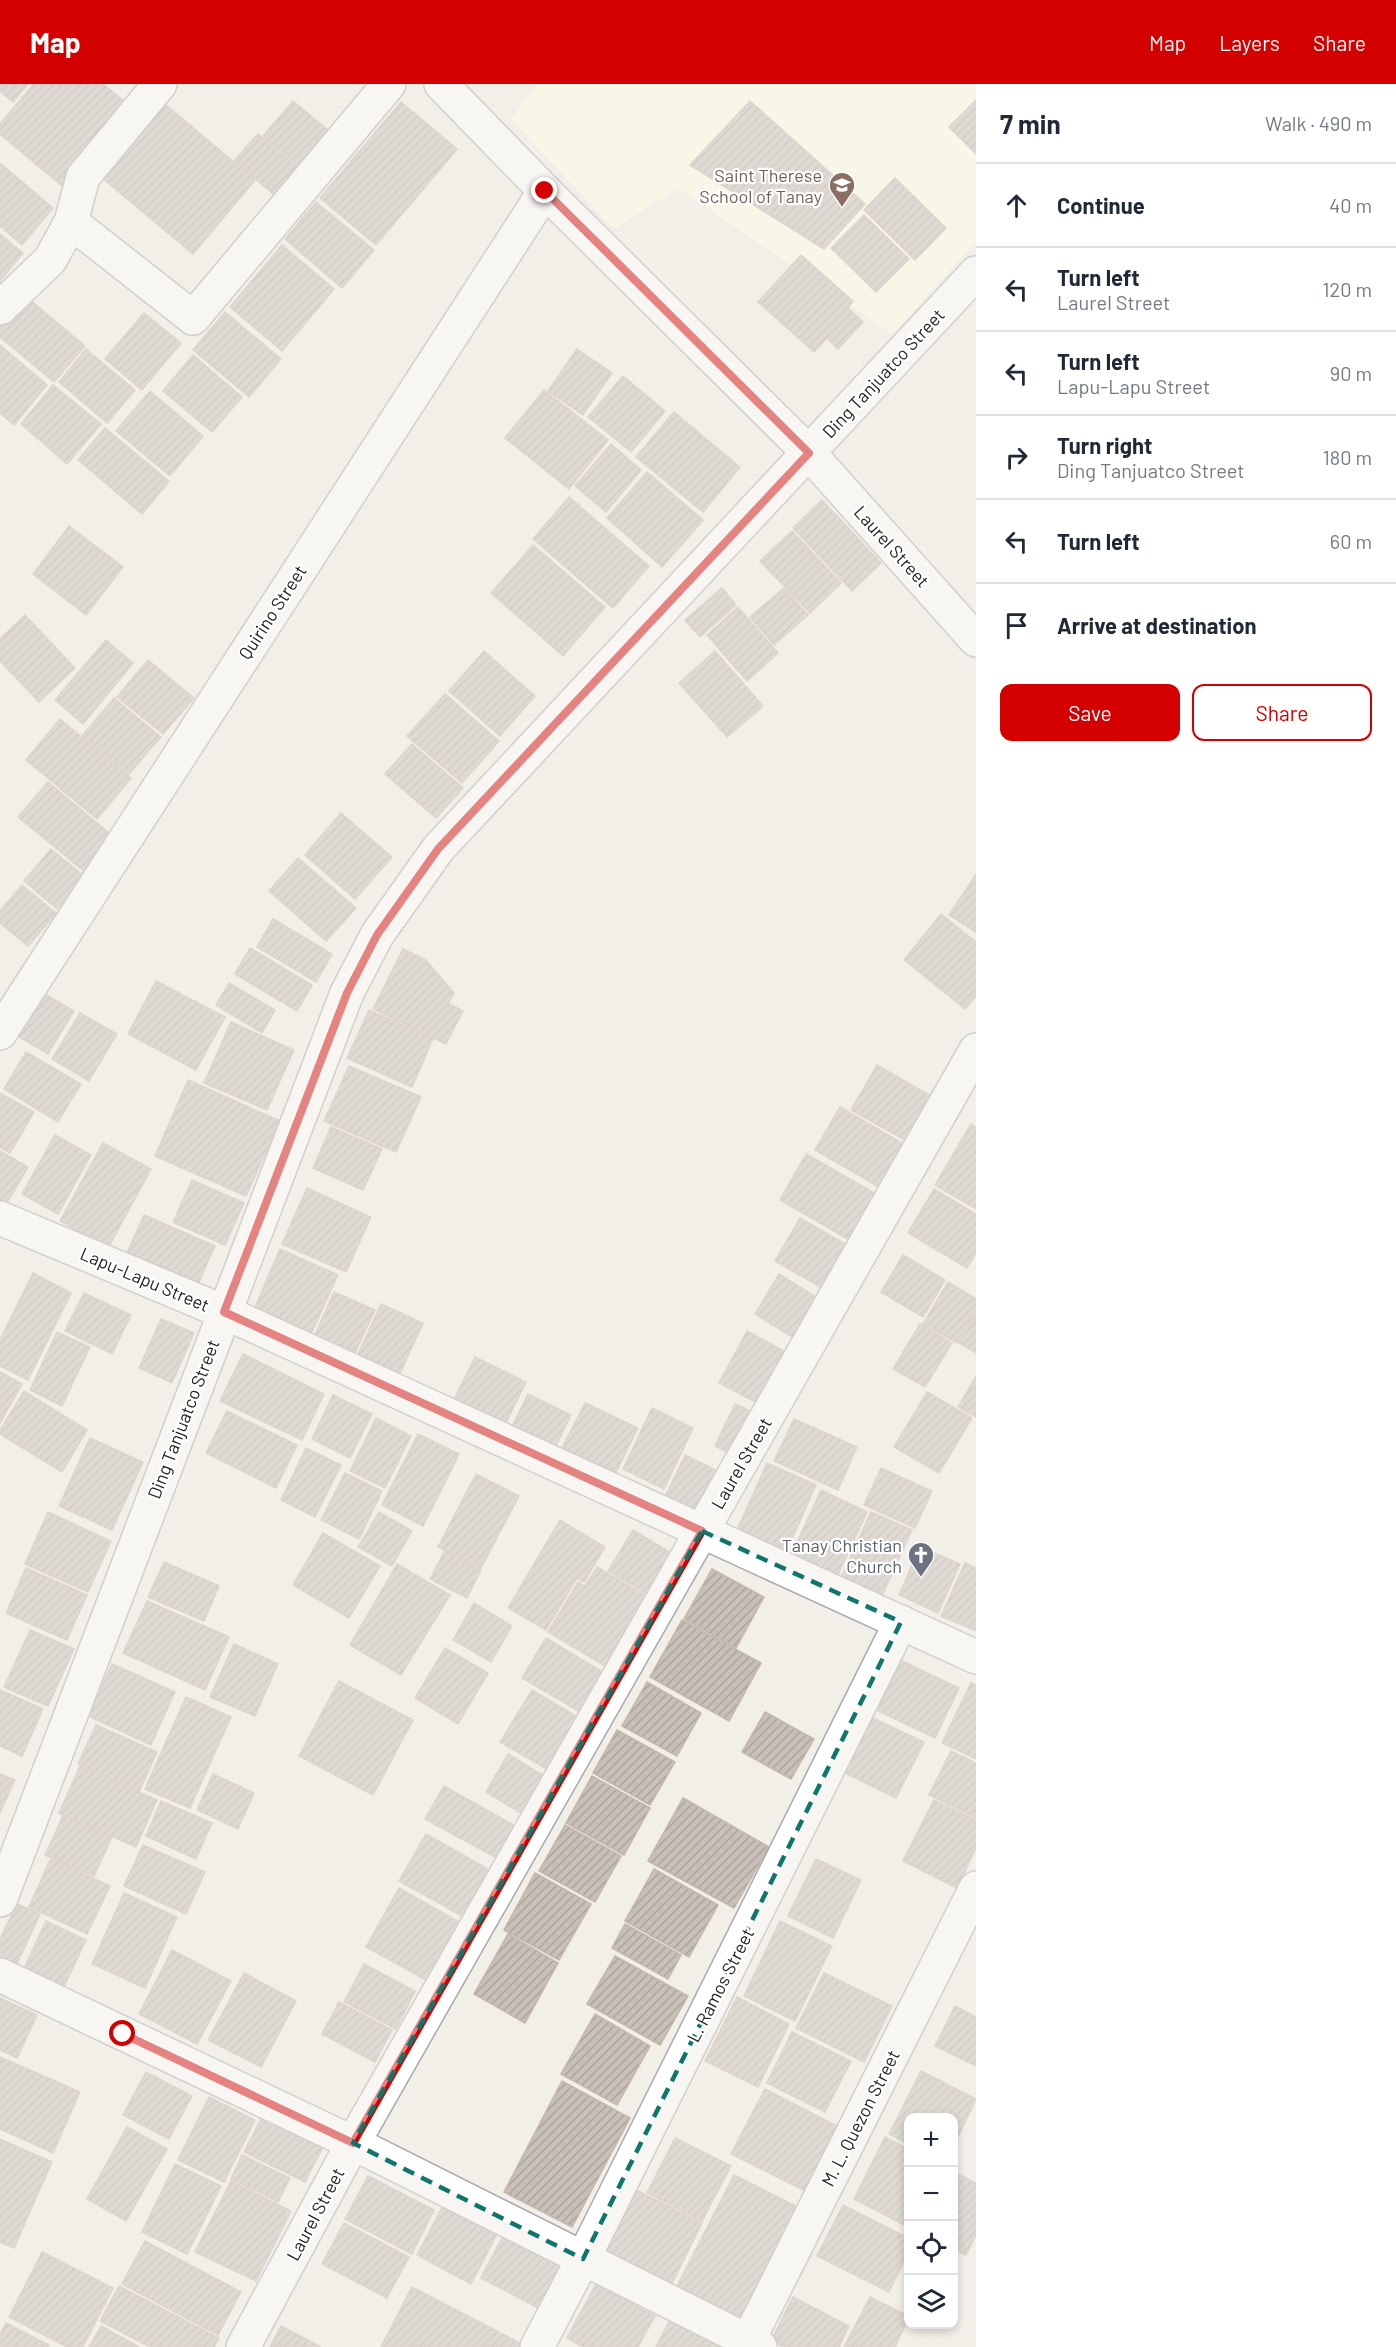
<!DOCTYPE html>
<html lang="en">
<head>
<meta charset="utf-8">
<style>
  body { margin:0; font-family:Barlow,sans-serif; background:#f6f6f7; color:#1f2937 }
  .controls { position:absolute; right:18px; bottom:18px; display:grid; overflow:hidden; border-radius:12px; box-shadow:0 3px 9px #0003 }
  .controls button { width:54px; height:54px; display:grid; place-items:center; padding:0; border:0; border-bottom:2px solid #e0e1e3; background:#fff; color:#1f2937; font:30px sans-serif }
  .stop { position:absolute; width:18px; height:18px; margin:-14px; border:4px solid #d40000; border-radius:50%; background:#fff }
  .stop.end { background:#d40000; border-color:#fff; box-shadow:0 2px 6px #0008 }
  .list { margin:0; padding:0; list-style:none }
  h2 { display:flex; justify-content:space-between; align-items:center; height:78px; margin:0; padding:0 24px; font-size:26px }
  h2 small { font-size:20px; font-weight:400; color:#747a83 }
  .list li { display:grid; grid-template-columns:39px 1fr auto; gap:18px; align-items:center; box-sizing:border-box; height:84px; padding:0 24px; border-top:2px solid #e0e1e3 }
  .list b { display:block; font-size:22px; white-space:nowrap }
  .list p { margin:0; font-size:20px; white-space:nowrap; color:#747a83 }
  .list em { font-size:20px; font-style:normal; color:#747a83 }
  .actions { display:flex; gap:12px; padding:18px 24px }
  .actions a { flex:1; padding:14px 0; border:2px solid #d40000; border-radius:12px; text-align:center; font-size:21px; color:#d40000 }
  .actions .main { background:#d40000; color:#fff }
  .icon { flex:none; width:33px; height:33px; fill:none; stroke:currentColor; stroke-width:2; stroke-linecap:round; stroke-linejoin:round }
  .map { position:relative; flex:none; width:976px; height:2263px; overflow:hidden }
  header { display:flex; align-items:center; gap:36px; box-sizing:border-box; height:84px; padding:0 30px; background:#d40000; color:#fff }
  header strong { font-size:28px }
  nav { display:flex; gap:33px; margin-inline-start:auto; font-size:21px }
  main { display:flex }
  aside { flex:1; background:#fff }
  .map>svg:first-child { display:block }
  .education { fill:#ffffe5 }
  .building { fill:url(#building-hatch); stroke:#c4b6ab; stroke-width:1.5 }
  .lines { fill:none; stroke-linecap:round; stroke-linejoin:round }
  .street-casing { stroke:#a9a9a9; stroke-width:36 }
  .street { stroke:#fff; stroke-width:33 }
  .route { stroke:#d40000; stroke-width:8 }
  .marked { fill:none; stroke:#0f766e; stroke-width:4.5; stroke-dasharray:12 8; stroke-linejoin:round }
  .labels { text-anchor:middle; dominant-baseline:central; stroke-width:4.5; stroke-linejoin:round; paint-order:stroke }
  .education-label { font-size:18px; fill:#785e54; stroke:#fff; text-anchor:end }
  .street-label { font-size:18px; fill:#222; stroke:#fff }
  .worship-label { font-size:18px; fill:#5b616d; stroke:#fff; text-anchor:end }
</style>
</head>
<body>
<header>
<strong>Map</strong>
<nav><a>Map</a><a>Layers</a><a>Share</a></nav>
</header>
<main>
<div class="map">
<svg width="976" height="2263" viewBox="0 0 976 2263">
  <defs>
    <pattern id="building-hatch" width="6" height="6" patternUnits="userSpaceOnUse" patternTransform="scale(1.5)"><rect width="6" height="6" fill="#c7bfb8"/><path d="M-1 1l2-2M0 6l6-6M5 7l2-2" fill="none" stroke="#aba49e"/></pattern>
  </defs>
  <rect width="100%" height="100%" fill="#f2efe9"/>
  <polygon class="education" points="537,0 976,0 976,157 892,250 678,104 614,145 511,35"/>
  <g class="building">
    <polygon points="0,0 28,0 13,18 0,7"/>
    <polygon points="34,0 103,0 130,22 62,102 0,50 0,40"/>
    <polygon points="158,14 255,96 193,170 95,88"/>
    <polygon points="976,16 976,70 949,43"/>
    <polygon points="293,17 335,52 305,87 263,52"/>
    <polygon points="750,17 865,120 824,165 690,81"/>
    <polygon points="401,18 457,65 376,161 320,114"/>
    <polygon points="258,50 300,85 277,113 234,77"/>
    <polygon points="0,79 53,124 22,161 0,142"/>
    <polygon points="895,94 946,144 915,176 864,126"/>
    <polygon points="316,118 374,166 342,204 285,155"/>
    <polygon points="864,131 909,175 876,208 831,164"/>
    <polygon points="0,150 23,169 0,197"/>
    <polygon points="282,161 334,205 282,267 230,223"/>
    <polygon points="801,171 853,217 848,224 863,238 838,265 827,254 814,268 758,218"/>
    <polygon points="22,209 85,262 54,298 0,253 0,236"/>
    <polygon points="225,228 281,275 249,313 193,266"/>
    <polygon points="144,229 181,259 142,306 105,275"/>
    <polygon points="0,261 47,301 14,341 0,329"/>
    <polygon points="86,265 135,306 107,339 59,298"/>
    <polygon points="577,265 612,289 583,331 548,307"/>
    <polygon points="193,271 242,313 212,348 163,307"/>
    <polygon points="623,292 665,327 631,368 588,333"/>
    <polygon points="53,301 101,340 67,380 21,340"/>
    <polygon points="544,306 608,356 569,405 505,354"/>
    <polygon points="150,307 203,352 170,392 116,347"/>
    <polygon points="674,328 740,383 703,428 636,373"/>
    <polygon points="105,344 169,397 142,430 78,376"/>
    <polygon points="611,360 641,386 606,428 575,402"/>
    <polygon points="647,388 703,436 662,483 607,434"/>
    <polygon points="569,413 649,482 613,524 533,455"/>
    <polygon points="822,416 881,479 852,507 793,444"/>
    <polygon points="69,442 123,483 86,531 33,490"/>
    <polygon points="792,447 841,499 810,529 760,477"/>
    <polygon points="533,461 605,523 563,572 491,509"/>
    <polygon points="722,504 736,521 700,553 685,536"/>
    <polygon points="784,504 808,531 774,561 750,533"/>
    <polygon points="738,523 778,569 747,597 707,551"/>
    <polygon points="25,531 75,584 39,618 0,577 0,555"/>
    <polygon points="106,556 133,579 83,640 55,616"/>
    <polygon points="484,567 535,612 500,652 449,607"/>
    <polygon points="715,567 763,622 727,653 679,599"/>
    <polygon points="148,576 194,614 163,650 117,613"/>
    <polygon points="445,610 499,657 462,699 407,652"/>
    <polygon points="114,614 161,653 129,690 82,652"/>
    <polygon points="60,635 131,694 97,735 26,676"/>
    <polygon points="412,660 463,704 436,734 385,690"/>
    <polygon points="48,698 114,753 85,788 18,733"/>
    <polygon points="341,729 392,773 355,815 305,771"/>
    <polygon points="51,765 84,792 57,825 24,797"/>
    <polygon points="298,774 356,824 326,857 269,807"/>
    <polygon points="976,790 976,848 949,831"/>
    <polygon points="22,801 56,829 28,862 0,839 0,827"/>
    <polygon points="941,830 976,858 976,912 965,925 904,876"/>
    <polygon points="273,835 332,870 316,898 257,863"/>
    <polygon points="250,864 312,901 297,927 235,890"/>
    <polygon points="403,865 426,876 454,909 448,919 463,927 446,960 373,925"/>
    <polygon points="156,897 225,933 196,986 128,950"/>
    <polygon points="229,899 275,926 262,949 216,921"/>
    <polygon points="41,908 74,927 48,970 16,951"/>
    <polygon points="369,926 433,955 412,1003 347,974"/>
    <polygon points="80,929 117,950 89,997 52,975"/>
    <polygon points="231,938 294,966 267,1026 204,999"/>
    <polygon points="26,968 81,1000 58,1038 4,1005"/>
    <polygon points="877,981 936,1015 910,1059 851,1026"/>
    <polygon points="349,982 421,1013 396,1068 324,1037"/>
    <polygon points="188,996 280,1037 246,1112 155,1072"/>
    <polygon points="0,1009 34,1028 10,1069 0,1063"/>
    <polygon points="840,1023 914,1066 889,1109 815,1066"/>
    <polygon points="971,1040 976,1043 976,1125 935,1101"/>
    <polygon points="331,1043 382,1065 363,1106 313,1084"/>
    <polygon points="55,1051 91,1071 58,1130 22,1110"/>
    <polygon points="103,1059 151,1085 108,1164 60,1137"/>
    <polygon points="0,1067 28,1083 6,1121 0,1118"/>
    <polygon points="806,1070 878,1111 851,1157 780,1116"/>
    <polygon points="192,1096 244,1119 225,1161 173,1138"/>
    <polygon points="307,1104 371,1133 346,1188 282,1160"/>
    <polygon points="934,1105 976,1130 976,1169 967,1184 908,1149"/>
    <polygon points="144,1131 215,1162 194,1209 123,1178"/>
    <polygon points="800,1134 847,1161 822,1204 775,1177"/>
    <polygon points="280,1165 338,1191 312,1248 255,1223"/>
    <polygon points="903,1171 945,1196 923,1233 881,1208"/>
    <polygon points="33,1189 71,1209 28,1296 0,1282 0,1256"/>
    <polygon points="779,1190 824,1218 800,1258 755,1230"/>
    <polygon points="948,1198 976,1215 976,1228 957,1259 923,1240"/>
    <polygon points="334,1208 375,1226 353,1273 313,1255"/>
    <polygon points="84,1209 131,1231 112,1270 65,1247"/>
    <polygon points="381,1220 423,1239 396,1298 354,1279"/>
    <polygon points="976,1231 976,1269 959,1259"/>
    <polygon points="161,1235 194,1249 172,1299 139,1284"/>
    <polygon points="920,1240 952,1259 925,1303 893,1285"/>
    <polygon points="747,1247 790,1270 763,1322 719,1299"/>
    <polygon points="57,1248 90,1263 62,1322 30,1306"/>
    <polygon points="243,1270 324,1310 302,1356 220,1317"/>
    <polygon points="475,1273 526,1298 504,1343 453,1318"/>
    <polygon points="0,1288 22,1300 0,1339"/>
    <polygon points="976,1292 976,1333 958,1323"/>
    <polygon points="24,1307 87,1346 62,1388 0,1350 0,1346"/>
    <polygon points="927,1308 972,1334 939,1389 894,1363"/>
    <polygon points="528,1310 571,1331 553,1368 510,1347"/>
    <polygon points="333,1311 372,1330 350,1374 312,1355"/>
    <polygon points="585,1319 638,1344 613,1394 560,1368"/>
    <polygon points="735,1320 759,1331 738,1374 715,1362"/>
    <polygon points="652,1324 693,1344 664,1405 623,1385"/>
    <polygon points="227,1327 297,1361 276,1404 206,1369"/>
    <polygon points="376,1334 411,1352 385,1404 350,1387"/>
    <polygon points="794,1335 857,1363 838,1406 774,1377"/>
    <polygon points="418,1350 459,1370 423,1442 382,1421"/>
    <polygon points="90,1354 143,1378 112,1446 59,1422"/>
    <polygon points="306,1364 341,1381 315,1433 281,1416"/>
    <polygon points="685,1371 728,1392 706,1437 663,1417"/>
    <polygon points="767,1379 816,1401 782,1477 733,1455"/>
    <polygon points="881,1384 932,1407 915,1444 864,1421"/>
    <polygon points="345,1389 382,1407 359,1455 321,1436"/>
    <polygon points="476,1390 519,1412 481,1484 438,1463"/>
    <polygon points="821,1406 867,1428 834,1499 788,1478"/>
    <polygon points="48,1428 111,1457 88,1508 25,1480"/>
    <polygon points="379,1428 412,1447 392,1482 358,1463"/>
    <polygon points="871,1428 912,1446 881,1514 840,1496"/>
    <polygon points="560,1436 605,1463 584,1498 577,1494 546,1546 508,1524"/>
    <polygon points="633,1446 678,1473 653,1514 608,1487"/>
    <polygon points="323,1449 380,1482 349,1534 293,1501"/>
    <polygon points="920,1463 960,1480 938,1529 899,1511"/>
    <polygon points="445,1466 481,1486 467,1514 430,1495"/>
    <polygon points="164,1478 219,1502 204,1537 148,1513"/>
    <polygon points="965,1479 976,1484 976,1547 941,1532"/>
    <polygon points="397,1480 450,1511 401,1591 350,1561"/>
    <polygon points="597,1483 654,1517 612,1586 548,1548 578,1498 585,1502"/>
    <polygon points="26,1484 87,1511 67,1556 6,1529"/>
    <polygon points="712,1485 764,1513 736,1564 684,1535"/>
    <polygon points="147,1517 229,1553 205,1606 123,1569"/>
    <polygon points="474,1519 512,1542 491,1578 453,1556"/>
    <polygon points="682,1536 761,1579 729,1637 650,1593"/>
    <polygon points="30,1546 74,1565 48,1622 4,1603"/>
    <polygon points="546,1554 606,1590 582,1629 522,1594"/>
    <polygon points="234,1560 278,1580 255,1632 210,1613"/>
    <polygon points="445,1564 488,1589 458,1640 415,1614"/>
    <polygon points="900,1576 959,1604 935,1654 876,1626"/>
    <polygon points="112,1580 175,1608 151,1661 88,1632"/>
    <polygon points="339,1597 413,1636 373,1711 299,1672"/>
    <polygon points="647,1598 701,1629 677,1672 622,1642"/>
    <polygon points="971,1599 976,1601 976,1675 942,1659"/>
    <polygon points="0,1606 43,1625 22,1672 0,1662"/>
    <polygon points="532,1606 581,1635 550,1687 500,1658"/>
    <polygon points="186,1613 231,1633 190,1724 145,1705"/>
    <polygon points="765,1628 814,1655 791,1695 742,1668"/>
    <polygon points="873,1634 924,1658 896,1714 845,1689"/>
    <polygon points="96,1641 157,1668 139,1708 78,1680"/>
    <polygon points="617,1646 675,1678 650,1721 593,1689"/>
    <polygon points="951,1667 976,1679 976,1734 929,1711"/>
    <polygon points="508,1670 546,1693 524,1731 486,1708"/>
    <polygon points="80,1682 157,1716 136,1763 59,1729"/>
    <polygon points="0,1690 15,1696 0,1729"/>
    <polygon points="213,1690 254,1709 238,1745 197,1726"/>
    <polygon points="592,1692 650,1724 624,1771 566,1739"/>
    <polygon points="444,1702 522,1746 504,1778 425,1735"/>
    <polygon points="683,1714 769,1763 734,1824 648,1777"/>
    <polygon points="934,1716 976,1736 976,1764 957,1804 903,1777"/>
    <polygon points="161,1717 212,1739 196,1775 146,1752"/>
    <polygon points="63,1732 112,1753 94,1792 45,1771"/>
    <polygon points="565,1741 621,1772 595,1818 539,1787"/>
    <polygon points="426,1750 488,1785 462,1832 399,1797"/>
    <polygon points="143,1761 205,1788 186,1830 124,1802"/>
    <polygon points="51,1774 110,1802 87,1850 29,1823"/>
    <polygon points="816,1775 861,1796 833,1854 788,1832"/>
    <polygon points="654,1785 718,1821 689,1873 625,1837"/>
    <polygon points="535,1789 591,1820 559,1876 504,1846"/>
    <polygon points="399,1804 459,1838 426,1896 366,1863"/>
    <polygon points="124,1809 177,1833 145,1904 92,1880"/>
    <polygon points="17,1820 40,1830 15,1884 0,1876 0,1855"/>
    <polygon points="46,1837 86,1856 62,1907 22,1889"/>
    <polygon points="780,1837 832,1862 795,1937 744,1912"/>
    <polygon points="625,1840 681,1871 668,1895 612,1864"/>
    <polygon points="508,1850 558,1879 525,1939 474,1910"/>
    <polygon points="172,1866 231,1897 197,1960 139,1930"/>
    <polygon points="615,1872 688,1912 660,1961 587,1920"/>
    <polygon points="364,1880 415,1907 396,1945 344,1918"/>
    <polygon points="244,1889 296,1917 261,1983 208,1956"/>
    <polygon points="824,1889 892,1922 864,1978 796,1944"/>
    <polygon points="737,1913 789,1940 758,2003 705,1977"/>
    <polygon points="0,1914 37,1931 17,1974 0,1966"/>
    <polygon points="339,1918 392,1946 375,1978 322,1950"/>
    <polygon points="955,1922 976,1933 976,1982 935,1962"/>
    <polygon points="595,1930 650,1962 617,2021 561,1990"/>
    <polygon points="792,1948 851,1977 825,2028 767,1999"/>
    <polygon points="0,1973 80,2008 53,2069 0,2045"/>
    <polygon points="921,1987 976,2015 954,2061 954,2034 908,2034 908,2060 889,2050"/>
    <polygon points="146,1988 192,2012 169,2055 123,2031"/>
    <polygon points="562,1997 630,2034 572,2143 504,2108"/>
    <polygon points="765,2005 837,2042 805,2107 731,2070"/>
    <polygon points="209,2013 255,2036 224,2098 178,2076"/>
    <polygon points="264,2029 325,2059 305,2098 244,2068"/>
    <polygon points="127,2043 167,2065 126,2137 87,2115"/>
    <polygon points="885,2053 908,2065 908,2143 854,2115"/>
    <polygon points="675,2054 731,2082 702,2137 647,2109"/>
    <polygon points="0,2055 52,2078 14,2164 0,2158"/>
    <polygon points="242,2071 290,2094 278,2118 231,2095"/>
    <polygon points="175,2080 221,2102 187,2170 142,2148"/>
    <polygon points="954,2088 976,2099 976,2151 966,2171 954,2165"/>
    <polygon points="734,2091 798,2123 740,2236 676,2204"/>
    <polygon points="368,2092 434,2126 412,2170 345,2135"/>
    <polygon points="231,2097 291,2127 256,2197 195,2168"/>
    <polygon points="636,2106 702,2139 672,2199 606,2166"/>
    <polygon points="843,2121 908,2154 908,2169 889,2208 817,2172"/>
    <polygon points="443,2122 497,2150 471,2200 417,2171"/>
    <polygon points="344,2139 409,2173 387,2214 322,2180"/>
    <polygon points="505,2148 564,2179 540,2225 481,2194"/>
    <polygon points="145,2157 241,2208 218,2251 122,2200"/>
    <polygon points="42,2168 113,2204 83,2263 67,2263 9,2233"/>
    <polygon points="596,2200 655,2232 638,2263 583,2263 567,2254"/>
    <polygon points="119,2202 219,2254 214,2263 150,2263 100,2237"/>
    <polygon points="412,2203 520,2259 518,2263 381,2263"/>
    <polygon points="793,2213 849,2242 839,2263 783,2263 771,2257"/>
    <polygon points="870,2213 908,2232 908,2235 895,2263 844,2263"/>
    <polygon points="670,2236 723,2263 656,2263"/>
    <polygon points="6,2239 49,2261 48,2263 0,2263 0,2250"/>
    <polygon points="101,2242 139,2263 89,2263"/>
    <polygon points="281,2242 321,2263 270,2263"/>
  </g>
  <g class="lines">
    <g class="street-casing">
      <g id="street">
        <polyline points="441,0 545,107 809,369 976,556"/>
        <polyline points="71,138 193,234 389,0"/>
        <polyline points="0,224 50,176 71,138 83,93 160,0"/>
        <polyline points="0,949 545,107"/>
        <polyline points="0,1134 224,1228 976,1573"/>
        <polyline points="0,1816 347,909 377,851 438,765 976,189"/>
        <polyline points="0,1891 353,2059 760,2263"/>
        <polyline points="243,2263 353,2059 976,966"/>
        <polyline points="537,2263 583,2175 901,1538"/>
        <polyline points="745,2263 976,1804"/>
      </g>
    </g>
    <use href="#street" class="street"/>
  </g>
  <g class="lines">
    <polyline class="route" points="123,1950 353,2059 702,1447 224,1228 347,909 377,851 438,765 809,369 545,107"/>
  </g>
  <path d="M0 0H976V2263H0ZM 702,1447 L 901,1538 L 583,2175 L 353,2059 Z" fill="#f2efe9" fill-opacity=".55" fill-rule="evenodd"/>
  <path class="marked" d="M 702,1447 L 901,1538 L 583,2175 L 353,2059 Z"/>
  <defs>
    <g id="school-pin" transform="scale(1.35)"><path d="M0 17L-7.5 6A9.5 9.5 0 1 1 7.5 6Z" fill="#8d6e63" stroke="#fff"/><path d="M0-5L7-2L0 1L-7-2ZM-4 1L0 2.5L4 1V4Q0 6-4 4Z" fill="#fff"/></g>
    <g id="church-pin" transform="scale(1.35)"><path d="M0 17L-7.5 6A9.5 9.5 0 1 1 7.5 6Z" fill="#6b7280" stroke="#fff"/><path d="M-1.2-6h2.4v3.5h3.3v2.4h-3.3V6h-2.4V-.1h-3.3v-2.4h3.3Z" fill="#fff"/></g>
  </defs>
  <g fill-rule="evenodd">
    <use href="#school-pin" x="842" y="101"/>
    <use href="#church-pin" x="921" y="1471"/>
  </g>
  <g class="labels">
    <g class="education-label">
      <text x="822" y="91">Saint Therese<tspan x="822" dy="21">School of Tanay</tspan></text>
    </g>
    <g class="street-label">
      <text transform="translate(883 289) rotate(-47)">Ding Tanjuatco Street</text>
      <text transform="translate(892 462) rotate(48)">Laurel Street</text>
      <text transform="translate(272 528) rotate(-57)">Quirino Street</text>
      <text transform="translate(145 1195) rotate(23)">Lapu-Lapu Street</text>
      <text transform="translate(183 1335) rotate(-69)">Ding Tanjuatco Street</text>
      <text transform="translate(741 1379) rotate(-60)">Laurel Street</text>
      <text transform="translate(720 1901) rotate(-63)">L. Ramos Street</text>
      <text transform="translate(860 2034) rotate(-63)">M. L. Quezon Street</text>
      <text transform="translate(315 2130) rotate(-62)">Laurel Street</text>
    </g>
    <g class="worship-label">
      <text x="902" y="1461">Tanay Christian<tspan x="902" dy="21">Church</tspan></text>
    </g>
  </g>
</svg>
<div class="controls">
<button>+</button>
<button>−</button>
<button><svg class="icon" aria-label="locate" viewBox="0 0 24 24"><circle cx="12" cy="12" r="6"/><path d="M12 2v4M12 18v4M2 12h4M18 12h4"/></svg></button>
<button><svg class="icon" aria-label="layers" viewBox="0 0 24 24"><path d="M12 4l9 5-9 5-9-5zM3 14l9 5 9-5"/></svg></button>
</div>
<div class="stop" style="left:123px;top:1950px"></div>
<div class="stop end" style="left:545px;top:107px"></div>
</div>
<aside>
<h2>7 min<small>Walk · 490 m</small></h2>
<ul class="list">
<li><svg class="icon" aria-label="ahead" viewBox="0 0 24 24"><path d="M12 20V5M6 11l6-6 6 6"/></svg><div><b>Continue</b></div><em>40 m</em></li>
<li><svg class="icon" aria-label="left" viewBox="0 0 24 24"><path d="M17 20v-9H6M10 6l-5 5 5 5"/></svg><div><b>Turn left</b><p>Laurel Street</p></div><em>120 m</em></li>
<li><svg class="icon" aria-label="left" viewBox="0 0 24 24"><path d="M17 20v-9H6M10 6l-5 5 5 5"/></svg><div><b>Turn left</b><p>Lapu-Lapu Street</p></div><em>90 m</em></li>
<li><svg class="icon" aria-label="right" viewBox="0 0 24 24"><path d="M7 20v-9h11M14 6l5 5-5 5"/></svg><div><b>Turn right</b><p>Ding Tanjuatco Street</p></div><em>180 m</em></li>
<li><svg class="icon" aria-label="left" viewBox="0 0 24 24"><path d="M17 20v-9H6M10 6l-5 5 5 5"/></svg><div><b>Turn left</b></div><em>60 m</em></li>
<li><svg class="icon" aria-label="arrive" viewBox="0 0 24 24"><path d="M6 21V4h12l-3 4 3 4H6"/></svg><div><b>Arrive at destination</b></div></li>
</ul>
<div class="actions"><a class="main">Save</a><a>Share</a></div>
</aside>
</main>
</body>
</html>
